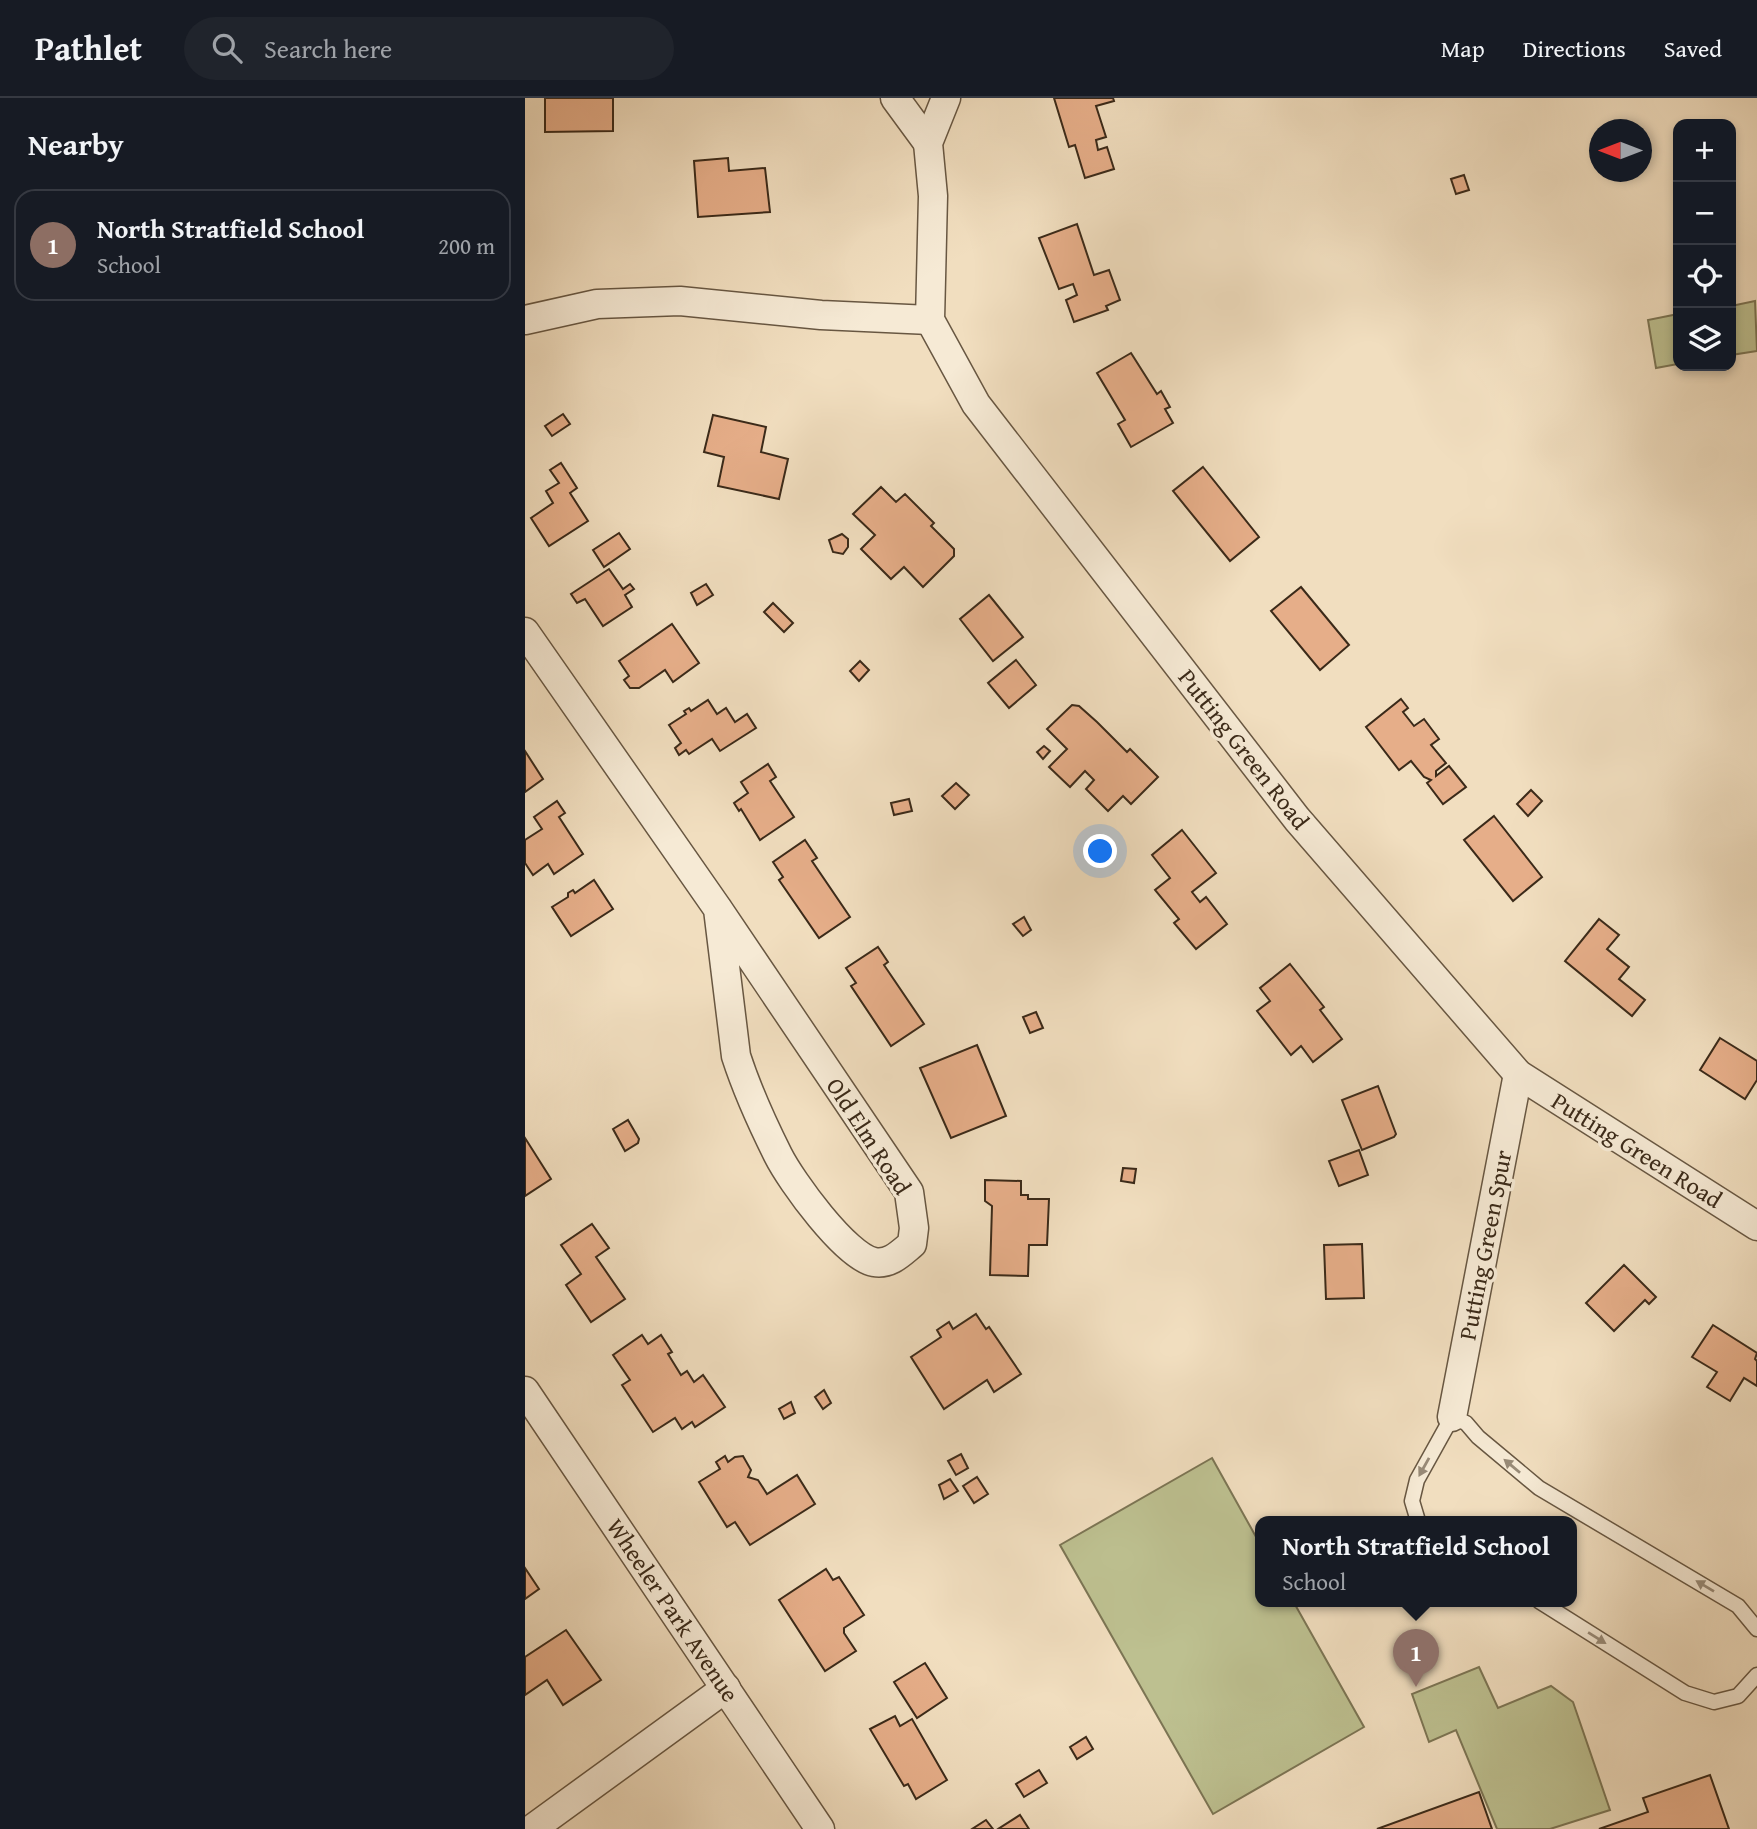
<!DOCTYPE html>
<html lang="en">
<head>
<meta charset="utf-8">
<style>
  body { margin:0; font-family:"Gentium Book Plus",serif; background:#20242c; color:#f1f3f6 }
  .controls { position:absolute; right:21px; top:21px; display:grid; overflow:hidden; border-radius:14px; box-shadow:0 4px 10px #0003 }
  .controls button { width:63px; height:63px; display:grid; place-items:center; padding:0; border:0; border-bottom:2px solid #363941; background:#171b24; color:#f1f3f6; font:35px sans-serif }
  .compass { position:absolute; left:1064px; top:21px; width:63px; height:63px; border-radius:50%; background:#171b24; box-shadow:0 4px 10px #0003; rotate:270deg }
  .you { position:absolute; left:576px; top:754px; width:24px; height:24px; margin:-18px; border:5px solid #fff; border-radius:50%; background:#1a73e8; box-shadow:0 0 0 10px #1a73e833 }
  .badge { display:grid; place-items:center; width:46px; height:46px; border-radius:50%; background:#c59692; color:#fff; font-size:23px; font-weight:700 }
  .pin { position:absolute; translate:-50% -58px; filter:drop-shadow(0 2px 4px #0008) }
  .pin::after { content:''; position:absolute; top:37px; width:24px; height:21px; background:inherit; clip-path:polygon(0 0,100% 0,50% 100%) }
  .popup { position:absolute; left:730px; top:1418px; width:322px; height:91px; box-sizing:border-box; display:grid; place-content:center; border-radius:14px; background:#171b24; filter:drop-shadow(0 2px 5px #0005); font-size:23px; white-space:nowrap; color:#9ea1a6 }
  .popup b { font-size:26px; color:#f1f3f6 }
  .popup::after { content:''; position:absolute; left:50%; top:100%; margin-left:-14px; border:14px solid transparent; border-top-color:#171b24 }
  .list { margin:0; padding:0; list-style:none }
  h2 { display:flex; justify-content:space-between; align-items:center; height:91px; margin:0; padding:0 28px; font-size:30px }
  h2 small { font-size:23px; font-weight:400; color:#9ea1a6 }
  .list li { display:grid; grid-template-columns:46px 1fr auto; gap:21px; align-items:center; box-sizing:border-box; height:112px; margin:0 14px 14px; padding:0 14px; border:2px solid #363941; border-radius:21px }
  .list b { display:block; font-size:26px; white-space:nowrap }
  .list p { margin:0; font-size:23px; white-space:nowrap; color:#9ea1a6 }
  .list em { font-size:23px; font-style:normal; color:#9ea1a6 }
  .icon { flex:none; width:38px; height:38px; fill:none; stroke:currentColor; stroke-width:2; stroke-linecap:round; stroke-linejoin:round }
  .map { position:relative; flex:none; width:1232px; height:1731px; overflow:hidden }
  header { display:flex; align-items:center; gap:42px; box-sizing:border-box; height:98px; padding:0 35px; background:#171b24; border-bottom:2px solid #363941 }
  header strong { font-size:33px }
  nav { display:flex; gap:38px; margin-inline-start:auto; font-size:24px }
  .search { width:490px; height:63px; background:#20242c; display:flex; align-items:center; gap:18px; box-sizing:border-box; padding:0 24px; border-radius:38px; color:#9ea1a6; font-size:26px }
  main { display:flex }
  aside { flex:1; background:#171b24 }
  .map>svg:first-child { display:block }
  .green { fill:#bdc090; stroke:#7c7554; stroke-width:2 }
  .building { fill:#e6ae89; stroke:#3b2a19; stroke-width:2 }
  .lines { fill:none; stroke-linecap:round; stroke-linejoin:round }
  .lane-casing { stroke:#685742; stroke-width:17 }
  .street-casing { stroke:#685742; stroke-width:31 }
  .lane { stroke:#f6ead5; stroke-width:14 }
  .street { stroke:#f6ead5; stroke-width:28 }
  .oneway { fill:#988a77 }
  .labels { text-anchor:middle; dominant-baseline:central; stroke-width:7; stroke-linejoin:round; paint-order:stroke }
  .street-label { font-size:24px; fill:#3b2a19; stroke:#f6ead5 }
</style>
</head>
<body>
<header>
<strong>Pathlet</strong>
<div class="search"><svg class="icon" aria-label="search" viewBox="0 0 24 24"><circle cx="10" cy="10" r="6"/><path d="M15 15l6 6"/></svg>Search here</div>
<nav><a>Map</a><a>Directions</a><a>Saved</a></nav>
</header>
<main>
<aside>
<h2>Nearby<small></small></h2>
<ul class="list">
<li><span class="badge" style="background:#8d6e63">1</span><div><b>North Stratfield School</b><p>School</p></div><em>200 m</em></li>
</ul>
</aside>
<div class="map">
<svg width="1232" height="1731" viewBox="0 0 1232 1731">
  <rect width="100%" height="100%" fill="#f1debf"/>
  <filter id="stains"><feTurbulence type="fractalNoise" baseFrequency=".00286" numOctaves="4"/><feColorMatrix values="0 0 0 0 .2 0 0 0 0 .09 0 0 0 0 .02 0 0 0 .5 -.17"/></filter>
  <radialGradient id="worn" r=".72"><stop offset=".6" stop-color="#630" stop-opacity="0"/><stop offset="1" stop-color="#630" stop-opacity=".3"/></radialGradient>
  <g class="green">
    <polygon points="1230,203 1232,253 1206,257 1206,208"/>
    <polygon points="1153,216 1153,266 1131,270 1123,222"/>
    <polygon points="687,1360 735,1446 735,1503 768,1503 839,1629 688,1716 535,1447"/>
    <polygon points="954,1569 973,1610 1026,1588 1048,1604 1085,1712 1025,1731 972,1731 931,1632 904,1644 887,1596"/>
  </g>
  <g class="building">
    <polygon points="20,0 88,0 88,33 20,34"/>
    <polygon points="529,0 588,0 589,3 571,8 581,39 571,42 573,52 582,49 589,71 560,80 550,47 544,49"/>
    <polygon points="203,60 204,73 240,70 245,114 173,119 169,63"/>
    <polygon points="939,77 944,92 931,96 926,81"/>
    <polygon points="552,126 569,177 584,172 595,202 581,208 583,212 549,224 541,202 552,197 548,186 534,191 514,140"/>
    <polygon points="606,255 632,296 636,293 645,309 640,311 648,325 606,349 593,326 600,322 572,275"/>
    <polygon points="38,316 45,326 27,338 20,328"/>
    <polygon points="188,317 241,329 236,354 263,361 254,401 193,388 199,359 179,354"/>
    <polygon points="36,365 52,390 45,395 63,423 24,448 6,420 28,405 21,393 34,385 25,372"/>
    <polygon points="678,369 734,439 705,463 648,393"/>
    <polygon points="356,389 371,404 380,396 409,425 406,428 429,451 429,458 398,489 379,469 366,481 336,451 350,437 328,416"/>
    <polygon points="94,435 105,451 79,469 68,452"/>
    <polygon points="317,436 323,441 323,449 318,456 308,454 304,442"/>
    <polygon points="84,471 98,491 105,486 109,491 100,497 107,509 78,528 60,501 52,505 46,496"/>
    <polygon points="181,486 188,497 172,507 166,495"/>
    <polygon points="776,489 824,547 795,572 746,513"/>
    <polygon points="464,497 498,539 468,563 435,521"/>
    <polygon points="248,505 268,525 259,534 239,514"/>
    <polygon points="147,526 174,565 148,584 140,572 114,590 105,590 99,582 104,578 94,563"/>
    <polygon points="491,562 511,587 484,610 463,585"/>
    <polygon points="335,563 344,572 334,583 325,573"/>
    <polygon points="876,601 883,610 878,614 889,628 899,621 914,641 906,647 921,665 911,673 911,678 924,668 941,689 918,706 902,685 906,682 899,679 886,663 874,672 841,629"/>
    <polygon points="183,602 192,616 201,610 210,624 222,616 231,630 195,653 187,641 164,656 161,652 154,657 150,650 156,645 144,627 161,616 159,613 164,610 166,613"/>
    <polygon points="547,607 554,608 572,624 602,654 605,651 633,679 606,706 598,698 583,713 561,691 569,682 560,673 545,689 524,669 542,651 522,631"/>
    <polygon points="519,648 525,653 518,661 512,654"/>
    <polygon points="0,653 18,681 0,694"/>
    <polygon points="243,666 251,679 245,683 269,719 235,742 216,711 214,713 209,705 223,695 216,684"/>
    <polygon points="431,685 444,697 430,711 417,698"/>
    <polygon points="1006,692 1017,703 1003,718 992,706"/>
    <polygon points="384,701 387,713 369,717 366,705"/>
    <polygon points="32,703 40,715 34,719 58,756 29,776 23,766 8,777 0,765 0,742 17,731 9,719"/>
    <polygon points="969,718 1017,779 988,803 939,742"/>
    <polygon points="657,732 691,775 667,794 675,804 681,799 702,826 671,851 649,825 654,821 630,792 645,780 627,757"/>
    <polygon points="280,742 292,760 287,763 325,819 294,840 254,782 258,779 248,764"/>
    <polygon points="69,782 88,811 46,838 27,809 43,799 43,795 48,792 50,795"/>
    <polygon points="499,819 506,832 498,838 488,826"/>
    <polygon points="1074,821 1094,837 1082,851 1104,869 1094,881 1120,902 1107,918 1040,863"/>
    <polygon points="353,849 363,864 359,867 399,926 366,948 326,888 331,885 321,870"/>
    <polygon points="765,866 799,909 795,912 817,941 788,964 776,948 766,957 732,913 745,903 735,890"/>
    <polygon points="511,914 518,930 505,935 498,919"/>
    <polygon points="1195,940 1232,963 1232,982 1220,1001 1175,972"/>
    <polygon points="452,947 481,1018 426,1040 395,970"/>
    <polygon points="853,988 871,1036 869,1039 837,1052 817,1002"/>
    <polygon points="103,1022 114,1041 113,1045 100,1053 88,1031"/>
    <polygon points="0,1040 26,1081 0,1098"/>
    <polygon points="834,1052 843,1077 814,1088 804,1063"/>
    <polygon points="598,1070 611,1071 609,1085 596,1083"/>
    <polygon points="460,1082 496,1083 496,1097 503,1097 503,1101 524,1101 522,1147 504,1147 503,1178 465,1177 467,1108 460,1103"/>
    <polygon points="67,1126 84,1150 71,1159 100,1201 66,1224 41,1187 56,1176 36,1147"/>
    <polygon points="837,1146 839,1200 801,1201 799,1147"/>
    <polygon points="1099,1167 1131,1199 1124,1206 1120,1202 1089,1233 1061,1205"/>
    <polygon points="451,1216 461,1231 464,1229 496,1276 469,1294 462,1282 419,1311 386,1259 416,1239 412,1232 424,1224 428,1231"/>
    <polygon points="1188,1227 1232,1255 1230,1261 1232,1263 1232,1288 1219,1280 1205,1303 1182,1289 1192,1274 1167,1259"/>
    <polygon points="117,1237 123,1246 136,1237 147,1254 143,1256 156,1277 162,1273 169,1284 178,1277 200,1309 170,1329 167,1324 157,1331 150,1320 128,1334 97,1287 105,1282 88,1257"/>
    <polygon points="299,1292 306,1305 298,1311 290,1299"/>
    <polygon points="266,1304 270,1315 259,1321 254,1311"/>
    <polygon points="436,1356 443,1370 431,1377 423,1363"/>
    <polygon points="200,1358 203,1364 210,1359 218,1358 226,1372 223,1379 233,1382 242,1396 272,1377 290,1406 225,1447 210,1424 202,1429 174,1384 195,1371 191,1364"/>
    <polygon points="452,1379 463,1396 449,1405 438,1388"/>
    <polygon points="425,1381 433,1393 419,1401 414,1387"/>
    <polygon points="0,1470 14,1491 0,1501"/>
    <polygon points="301,1471 308,1482 314,1479 339,1517 319,1530 319,1535 331,1553 300,1573 254,1502"/>
    <polygon points="41,1532 76,1582 38,1607 22,1582 0,1597 0,1559"/>
    <polygon points="400,1565 422,1600 392,1620 369,1584"/>
    <polygon points="370,1618 375,1628 387,1621 422,1682 391,1701 383,1686 379,1688 345,1631"/>
    <polygon points="561,1639 568,1651 552,1661 545,1649"/>
    <polygon points="514,1672 522,1685 499,1699 491,1686"/>
    <polygon points="1185,1677 1204,1731 1074,1731 1123,1714 1118,1700"/>
    <polygon points="954,1694 967,1731 852,1731"/>
    <polygon points="495,1717 504,1731 473,1731"/>
    <polygon points="461,1722 468,1731 447,1731"/>
  </g>
  <g class="lines">
    <g class="lane-casing">
      <g id="lane">
        <polyline points="893,1423 887,1403 892,1382 927,1319 941,1325 953,1339 1014,1390 1213,1508 1232,1531"/>
        <polyline points="1014,1503 1160,1595 1189,1604 1213,1598 1232,1577"/>
      </g>
    </g>
    <g class="street-casing">
      <g id="street">
        <polyline points="370,0 403,45"/>
        <polyline points="421,0 403,45 408,98 405,222 451,306 772,721 993,976 1232,1128"/>
        <polyline points="0,222 72,206 155,203 296,217 405,222"/>
        <path d="M 0,534 L 193,811 L 384,1094 L 389,1130 L 387,1146 C 376,1155 365,1167 349,1164 C 321,1159 266,1083 253,1057 C 237,1025 222,992 211,958 L 193,811"/>
        <polyline points="0,1293 295,1731"/>
        <polyline points="927,1319 993,976"/>
        <polyline points="7,1731 201,1590"/>
      </g>
    </g>
    <use href="#lane" class="lane"/>
    <use href="#street" class="street"/>
  </g>
  <defs><path id="oneway-solid" d="M-6-.8H1V-3.2L6.5 0L1 3.2V.8H-6Z" transform="scale(1.75)"/></defs>
  <g class="oneway">
    <use href="#oneway-solid" transform="translate(987 1368) rotate(-140)"/>
    <use href="#oneway-solid" transform="translate(899 1369) rotate(119)"/>
    <use href="#oneway-solid" transform="translate(1180 1488) rotate(-149)"/>
    <use href="#oneway-solid" transform="translate(1072 1540) rotate(32)"/>
  </g>
  <g class="labels">
    <g class="street-label">
      <text transform="translate(719 651) rotate(52)">Putting Green Road</text>
      <text transform="translate(344 1038) rotate(57)">Old Elm Road</text>
      <text transform="translate(1112 1052) rotate(32)">Putting Green Road</text>
      <text transform="translate(960 1147) rotate(-79)">Putting Green Spur</text>
      <text transform="translate(148 1512) rotate(56)">Wheeler Park Avenue</text>
    </g>
  </g>
  <rect width="100%" height="100%" filter="url(#stains)"/>
  <rect width="100%" height="100%" fill="url(#worn)"/>
</svg>
<div class="controls">
<button>+</button>
<button>−</button>
<button><svg class="icon" aria-label="locate" viewBox="0 0 24 24"><circle cx="12" cy="12" r="6"/><path d="M12 2v4M12 18v4M2 12h4M18 12h4"/></svg></button>
<button><svg class="icon" aria-label="layers" viewBox="0 0 24 24"><path d="M12 4l9 5-9 5-9-5zM3 14l9 5 9-5"/></svg></button>
</div>
<svg class="compass" viewBox="-18 -18 36 36"><path d="M0-13l5 13h-10z" fill="#e53935"/><path d="M0 13l5-13h-10z" fill="#9ea1a6"/></svg>
<div class="you"></div>
<div class="pin badge" style="left:891px;top:1589px;background:#8d6e63">1</div>
<div class="popup"><b>North Stratfield School</b>School</div>
</div>
</main>
</body>
</html>
